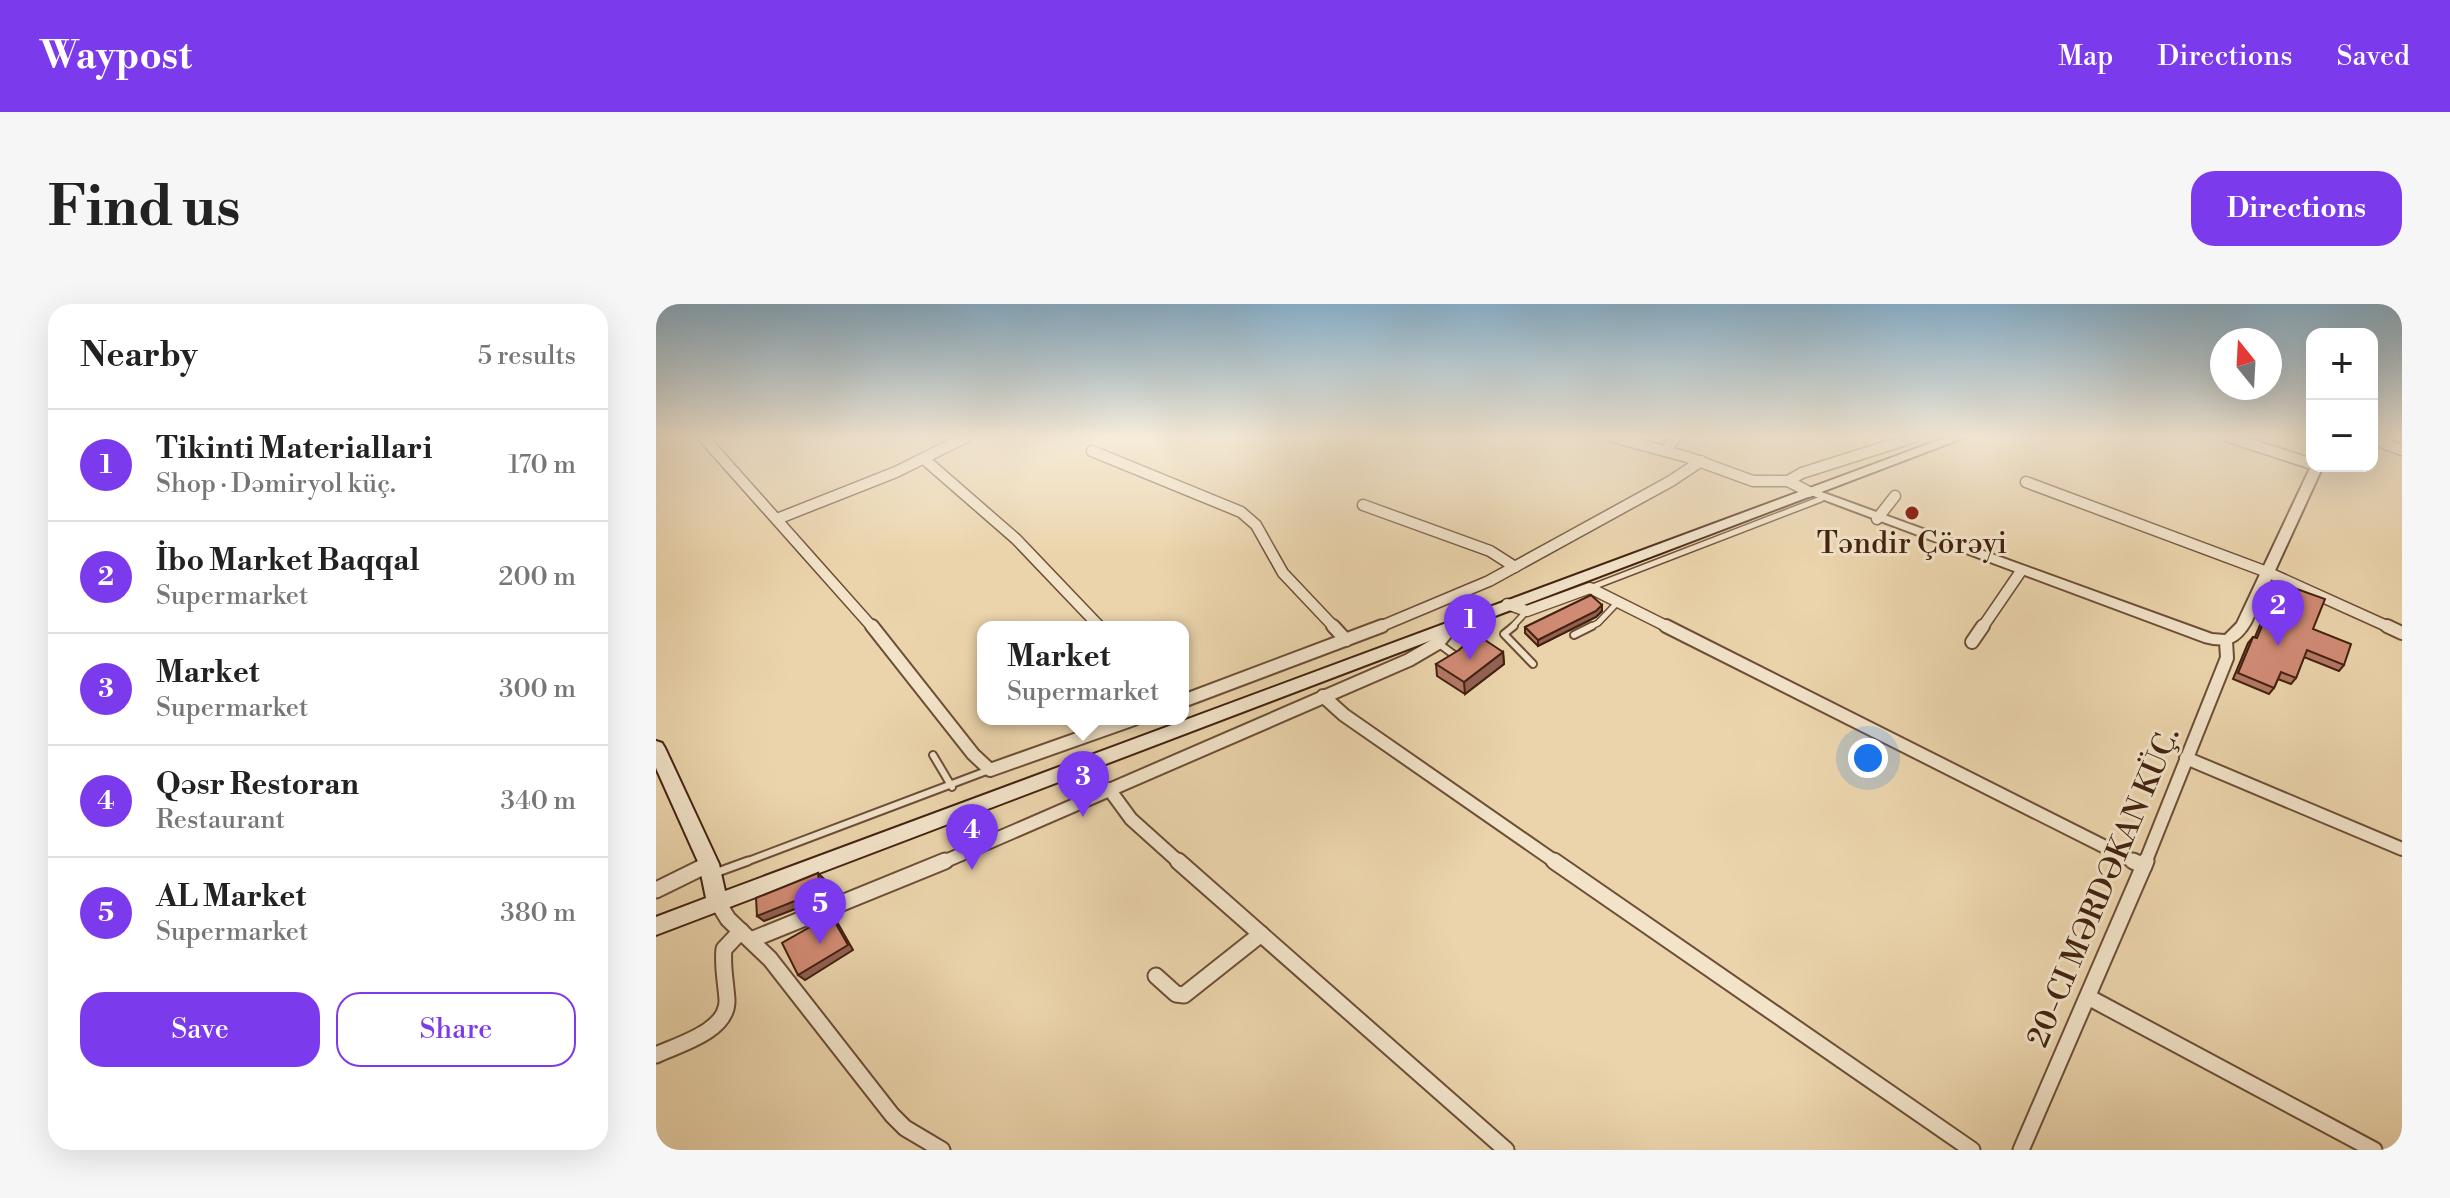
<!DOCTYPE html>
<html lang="en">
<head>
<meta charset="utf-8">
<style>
  body { margin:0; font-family:"Libre Bodoni",serif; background:#f6f6f6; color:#222 }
  .controls { position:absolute; right:24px; top:24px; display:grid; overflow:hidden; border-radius:16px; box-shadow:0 8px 32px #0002 }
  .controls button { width:72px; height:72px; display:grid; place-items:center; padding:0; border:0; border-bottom:2px solid #e0e0e0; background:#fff; color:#222; font:40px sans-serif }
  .compass { position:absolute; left:1554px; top:24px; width:72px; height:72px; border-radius:50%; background:#fff; box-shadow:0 8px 32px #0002; rotate:342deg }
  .you { position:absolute; left:1212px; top:454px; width:28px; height:28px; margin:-20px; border:6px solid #fff; border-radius:50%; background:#1a73e8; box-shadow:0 0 0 12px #1a73e833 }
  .badge { display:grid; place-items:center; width:52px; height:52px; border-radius:50%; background:#7c3aed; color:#fff; font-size:26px; font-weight:700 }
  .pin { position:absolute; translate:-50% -66px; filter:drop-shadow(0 2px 4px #0008) }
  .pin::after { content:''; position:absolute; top:42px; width:28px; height:24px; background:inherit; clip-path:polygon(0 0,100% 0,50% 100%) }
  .popup { position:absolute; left:321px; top:317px; width:212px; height:104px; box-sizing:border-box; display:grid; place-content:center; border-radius:16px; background:#fff; filter:drop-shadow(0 2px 6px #0005); font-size:26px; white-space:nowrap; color:#767676 }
  .popup b { font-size:30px; color:#222 }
  .popup::after { content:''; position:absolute; left:50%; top:100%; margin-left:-16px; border:16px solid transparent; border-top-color:#fff }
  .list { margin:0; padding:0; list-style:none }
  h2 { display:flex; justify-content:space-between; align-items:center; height:104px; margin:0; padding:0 32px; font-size:34px }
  h2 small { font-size:26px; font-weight:400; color:#767676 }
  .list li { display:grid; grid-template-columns:52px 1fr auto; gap:24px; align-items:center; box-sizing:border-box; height:112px; padding:0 32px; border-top:2px solid #e0e0e0 }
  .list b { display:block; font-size:30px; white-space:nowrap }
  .list p { margin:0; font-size:26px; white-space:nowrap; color:#767676 }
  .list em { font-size:26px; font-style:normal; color:#767676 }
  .actions { display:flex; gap:16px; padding:24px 32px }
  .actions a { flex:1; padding:18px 0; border:2px solid #7c3aed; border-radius:24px; text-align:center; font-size:28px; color:#7c3aed }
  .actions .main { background:#7c3aed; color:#fff }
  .map { position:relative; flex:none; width:1746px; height:846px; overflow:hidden; border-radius:24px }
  header { display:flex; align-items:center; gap:48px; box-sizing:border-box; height:112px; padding:0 40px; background:#7c3aed; color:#fff }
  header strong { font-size:38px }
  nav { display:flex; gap:44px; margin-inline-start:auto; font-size:28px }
  .intro { display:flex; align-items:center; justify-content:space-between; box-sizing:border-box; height:192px; padding:0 48px }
  h1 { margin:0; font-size:56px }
  .button { padding:20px 36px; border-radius:24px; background:#7c3aed; color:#fff; font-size:28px; font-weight:700 }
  main { display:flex; gap:48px; padding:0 48px }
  aside { flex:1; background:#fff; border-radius:24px; box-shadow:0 8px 32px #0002 }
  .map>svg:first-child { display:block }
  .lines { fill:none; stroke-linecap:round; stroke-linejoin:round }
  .service-far2-casing { stroke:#6c4e36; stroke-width:8 }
  .service-far1-casing { stroke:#6c4e36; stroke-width:10 }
  .service-casing { stroke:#6c4e36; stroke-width:11 }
  .minor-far2-casing { stroke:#6c4e36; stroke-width:13 }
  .minor-far1-casing { stroke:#6c4e36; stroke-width:16 }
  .minor-casing { stroke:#6c4e36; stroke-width:19 }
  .tertiary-casing { stroke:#6c4e36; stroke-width:4 }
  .secondary-casing { stroke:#42220f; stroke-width:4 }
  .service-far2 { stroke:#f2e3c9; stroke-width:5 }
  .service-far1 { stroke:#f2e3c9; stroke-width:6 }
  .service { stroke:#f2e3c9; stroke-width:7 }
  .minor-far2 { stroke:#f2e3c9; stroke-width:10 }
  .minor-far1 { stroke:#f2e3c9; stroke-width:12 }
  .minor { stroke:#f2e3c9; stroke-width:15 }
  .tertiary { fill:#f2e3c9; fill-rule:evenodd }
  .secondary { fill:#f2e3c9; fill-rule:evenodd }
  .wall { fill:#b47865; stroke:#42220f; stroke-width:2 }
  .shaded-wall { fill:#926152; stroke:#42220f; stroke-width:2 }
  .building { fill:#d18b75; stroke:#42220f; stroke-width:2 }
  .poi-dot { fill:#8f2418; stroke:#f2e3c9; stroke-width:3 }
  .labels { text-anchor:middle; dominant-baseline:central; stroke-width:6; stroke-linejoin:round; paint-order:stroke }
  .poi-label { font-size:30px; fill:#42220f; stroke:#f2e3c9 }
  .street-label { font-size:30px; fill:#42220f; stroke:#f2e3c9 }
</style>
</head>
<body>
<header>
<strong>Waypost</strong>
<nav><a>Map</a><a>Directions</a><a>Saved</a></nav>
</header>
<div class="intro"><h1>Find us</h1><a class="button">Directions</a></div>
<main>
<aside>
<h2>Nearby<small>5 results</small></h2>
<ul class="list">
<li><span class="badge">1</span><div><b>Tikinti Materiallari</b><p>Shop · Dəmiryol küç.</p></div><em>170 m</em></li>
<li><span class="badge">2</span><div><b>İbo Market Baqqal</b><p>Supermarket</p></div><em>200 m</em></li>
<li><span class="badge">3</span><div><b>Market</b><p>Supermarket</p></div><em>300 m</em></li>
<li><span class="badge">4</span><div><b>Qəsr Restoran</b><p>Restaurant</p></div><em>340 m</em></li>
<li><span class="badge">5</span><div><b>AL Market</b><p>Supermarket</p></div><em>380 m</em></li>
</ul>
<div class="actions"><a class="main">Save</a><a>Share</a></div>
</aside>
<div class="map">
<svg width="1746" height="846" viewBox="0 0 1746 846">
  <rect width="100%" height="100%" fill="#ebd4ac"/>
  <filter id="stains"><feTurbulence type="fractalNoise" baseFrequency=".0025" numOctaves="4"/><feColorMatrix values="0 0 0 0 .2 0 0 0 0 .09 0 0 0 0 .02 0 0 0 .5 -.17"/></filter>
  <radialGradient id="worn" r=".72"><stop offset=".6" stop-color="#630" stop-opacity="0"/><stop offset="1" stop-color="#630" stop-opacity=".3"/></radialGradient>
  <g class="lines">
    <g class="service-far2-casing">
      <g id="service-far2">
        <polyline points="934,284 1165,195"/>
        <polyline points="855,324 871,307"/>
        <polyline points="932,324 942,319 962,298"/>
      </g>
    </g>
    <g class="service-far1-casing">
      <g id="service-far1">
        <polyline points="858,322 848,330 877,360"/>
        <polyline points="918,331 936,322"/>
        <polyline points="782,339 801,353"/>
        <polyline points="277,451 296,483"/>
        <polyline points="87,559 333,466"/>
      </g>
    </g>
    <g class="service-casing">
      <polyline id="service" points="59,569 92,557"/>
    </g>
    <g class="minor-far2-casing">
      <g id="minor-far2">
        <polyline points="47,133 217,324"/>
        <polyline points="957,133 1031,153 1097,177 1132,177 1153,188"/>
        <polyline points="1573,133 1656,160"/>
        <polyline points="1716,135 1746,146"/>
        <polyline points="436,147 585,208 600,221 627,269 679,324"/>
        <polyline points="1009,147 1020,133"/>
        <polyline points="268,155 360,235 444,323"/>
        <polyline points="1132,177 1146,169 1259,133"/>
        <polyline points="1370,178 1611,268 1735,324"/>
        <polyline points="707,201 834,247 859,263"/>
        <polyline points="121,215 240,168 310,133"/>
        <polyline points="1221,215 1239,192"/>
        <polyline points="851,300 871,307 934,284 1014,324"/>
        <polyline points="721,324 833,277 1015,177 1045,157"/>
        <polyline points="1326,324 1365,267"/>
      </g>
    </g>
    <g class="minor-far1-casing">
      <g id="minor-far1">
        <polyline points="216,322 317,450 334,466 478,415"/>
        <polyline points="677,322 690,336"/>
        <polyline points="1010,322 1481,559"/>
        <polyline points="1731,322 1746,329"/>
        <polyline points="1316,338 1327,322"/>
        <polyline points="667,392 688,411 901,559"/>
        <polyline points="527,397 726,322"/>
        <polyline points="1530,454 1746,545"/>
        <polyline points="453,485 475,515 524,559"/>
        <polyline points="285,559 753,356 782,339 796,322"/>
        <polyline points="1489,559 1571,354 1570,337"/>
      </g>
    </g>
    <g class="minor-casing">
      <g id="minor">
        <polyline points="522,557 850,846"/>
        <polyline points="898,557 1316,846"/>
        <polyline points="1477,557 1488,562"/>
        <polyline points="0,586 53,560"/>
        <polyline points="61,597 72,615 114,655 236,811 249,824 286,846"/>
        <polyline points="95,636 289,557"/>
        <polyline points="500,672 520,690 528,691 605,630"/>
        <polyline points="1432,693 1718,846"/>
        <path d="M 0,751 C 24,740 72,727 71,696 C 70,679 66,662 68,645 L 85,627"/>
        <polyline points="1365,846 1490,557"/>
      </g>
    </g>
    <g class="tertiary-casing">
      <path id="tertiary" d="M 1656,160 L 1667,162 L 1595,319 C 1583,340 1571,344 1548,338 L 1147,188 L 1149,185 L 1157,185 L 1556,330 L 1569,331 L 1581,319 Z"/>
    </g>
    <g class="secondary-casing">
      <polygon id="secondary" points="1291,133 1310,133 0,631 0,613 50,594 43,560 0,464 0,437 6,439 9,444 63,560 69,587"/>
    </g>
    <use href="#service-far2" class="service-far2"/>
    <use href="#service-far1" class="service-far1"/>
    <use href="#service" class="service"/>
    <use href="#minor-far2" class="minor-far2"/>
    <use href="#minor-far1" class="minor-far1"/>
    <use href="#minor" class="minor"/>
    <use href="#tertiary" class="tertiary"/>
    <use href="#secondary" class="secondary"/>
  </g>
  <g class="wall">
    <polygon points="1624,279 1657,325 1688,361 1683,367 1648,353 1640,374 1635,380 1622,375 1618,384 1613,390 1577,375 1592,339 1597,333 1599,333 1619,285"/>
    <polygon points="946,301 946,307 940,313 882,342 869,329 869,323"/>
    <polygon points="847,348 848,360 809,390 781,372 780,360"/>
  </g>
  <g class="shaded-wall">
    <polygon points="946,301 946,307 940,313 882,342 882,336"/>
    <polygon points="847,348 848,360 809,390 808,378"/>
    <polygon points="162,569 168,575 170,593 108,617 101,612"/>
    <polygon points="175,611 180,616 197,646 149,676 142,671"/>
  </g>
  <g class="building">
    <polygon points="1624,279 1669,295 1657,325 1695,340 1688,361 1651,346 1640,374 1625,368 1618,384 1582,369 1597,333 1601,334"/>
    <polygon points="935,291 946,301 940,307 882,336 869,323"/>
    <polygon points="820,330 847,348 808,378 780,360 803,346"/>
    <polygon points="162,569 164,587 101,612 100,594"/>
    <polygon points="175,611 192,641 142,671 126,639"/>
  </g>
  <linearGradient id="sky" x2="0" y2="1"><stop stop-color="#89b5d3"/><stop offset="0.53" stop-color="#f6ecda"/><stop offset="1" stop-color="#f6ecda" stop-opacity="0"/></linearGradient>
  <rect width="1746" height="251" fill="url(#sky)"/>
  <circle class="poi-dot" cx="1256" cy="209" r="8"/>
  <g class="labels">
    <g class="poi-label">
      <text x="1256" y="240">Təndir Çörəyi</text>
    </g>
    <g class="street-label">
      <text transform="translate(1448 583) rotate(-67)">20-CI MƏRDƏKAN KÜÇ.</text>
    </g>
  </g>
  <rect width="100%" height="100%" filter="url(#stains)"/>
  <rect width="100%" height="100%" fill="url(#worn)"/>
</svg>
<div class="controls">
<button>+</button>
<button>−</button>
</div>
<svg class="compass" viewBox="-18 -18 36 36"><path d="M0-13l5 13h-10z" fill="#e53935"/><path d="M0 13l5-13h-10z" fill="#767676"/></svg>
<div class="you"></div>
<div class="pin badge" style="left:814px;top:356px">1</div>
<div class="pin badge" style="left:1622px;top:342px">2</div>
<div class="pin badge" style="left:427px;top:513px">3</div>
<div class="popup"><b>Market</b>Supermarket</div>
<div class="pin badge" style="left:316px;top:566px">4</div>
<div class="pin badge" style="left:164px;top:640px">5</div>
</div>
</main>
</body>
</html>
